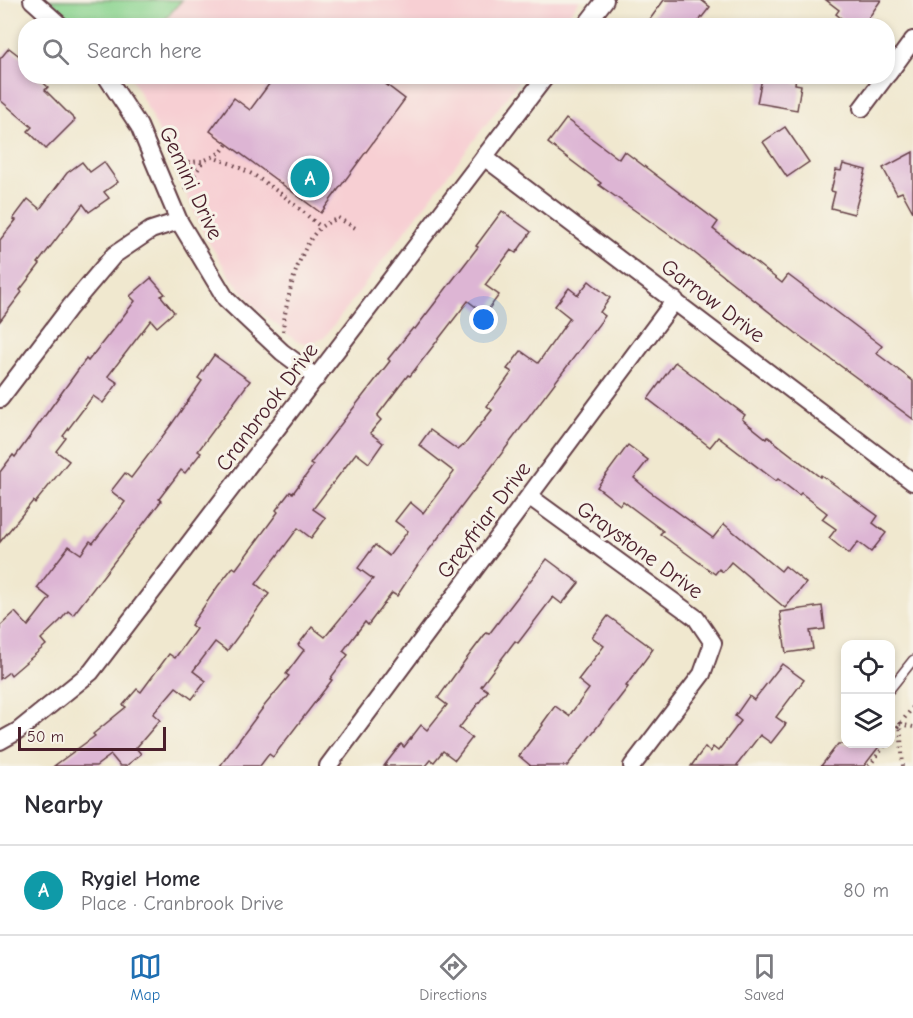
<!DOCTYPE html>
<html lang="en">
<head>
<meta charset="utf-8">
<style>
  body { margin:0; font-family:"Comic Neue",sans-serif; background:#f7f7f7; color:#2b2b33 }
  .controls { position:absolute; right:18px; bottom:18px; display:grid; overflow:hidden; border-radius:12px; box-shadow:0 3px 9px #0003 }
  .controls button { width:54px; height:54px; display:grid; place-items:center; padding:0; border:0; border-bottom:2px solid #e1e1e2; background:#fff; color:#2b2b33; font:30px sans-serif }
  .scale { position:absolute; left:18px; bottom:15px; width:148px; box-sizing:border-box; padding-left:6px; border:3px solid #4a1f2b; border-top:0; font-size:16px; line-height:21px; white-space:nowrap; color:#4a1f2b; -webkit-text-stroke:4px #f7f3e8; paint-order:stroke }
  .you { position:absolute; left:484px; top:320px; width:21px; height:21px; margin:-15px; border:4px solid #fff; border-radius:50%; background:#1a73e8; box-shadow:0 0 0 9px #1a73e833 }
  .badge { display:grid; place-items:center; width:39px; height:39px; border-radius:50%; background:#1f6fb2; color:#fff; font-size:20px; font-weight:700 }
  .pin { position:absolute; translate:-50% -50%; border:3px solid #fff; box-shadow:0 2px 6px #0006 }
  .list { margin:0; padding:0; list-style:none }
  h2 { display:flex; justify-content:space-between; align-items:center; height:78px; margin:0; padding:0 24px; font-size:26px }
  h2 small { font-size:20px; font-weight:400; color:#7c7c81 }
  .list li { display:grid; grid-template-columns:39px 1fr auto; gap:18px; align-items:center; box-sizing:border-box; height:90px; padding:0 24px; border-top:2px solid #e1e1e2 }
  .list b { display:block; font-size:22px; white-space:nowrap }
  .list p { margin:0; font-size:20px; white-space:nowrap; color:#7c7c81 }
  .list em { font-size:20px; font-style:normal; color:#7c7c81 }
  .icon { flex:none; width:33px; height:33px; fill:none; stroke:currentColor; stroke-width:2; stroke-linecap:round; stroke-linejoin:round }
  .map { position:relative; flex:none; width:913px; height:766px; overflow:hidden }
  .search { position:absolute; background:#fff; box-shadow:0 3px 9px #0003; left:18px; right:18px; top:18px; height:66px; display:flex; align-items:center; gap:15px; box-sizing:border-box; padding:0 21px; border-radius:24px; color:#7c7c81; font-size:22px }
  .sheet { height:168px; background:#fff }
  nav { display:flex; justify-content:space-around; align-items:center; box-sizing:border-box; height:84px; border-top:2px solid #e1e1e2; background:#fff; font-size:16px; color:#7c7c81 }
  nav a { display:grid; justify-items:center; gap:3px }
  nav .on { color:#1f6fb2 }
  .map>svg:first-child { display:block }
  .built { fill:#f7cfd3 }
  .green { fill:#8bd490; stroke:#6a7a5e; stroke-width:1.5 }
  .building { fill:#ddb5d4 }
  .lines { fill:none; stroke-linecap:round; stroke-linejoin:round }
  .service-casing { stroke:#633d44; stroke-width:11 }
  .minor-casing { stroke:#633d44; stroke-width:20 }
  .path { stroke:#633d44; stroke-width:4; stroke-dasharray:1.5 4.5; stroke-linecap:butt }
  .service { stroke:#fff; stroke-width:8 }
  .minor { stroke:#fff; stroke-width:16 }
  .labels { text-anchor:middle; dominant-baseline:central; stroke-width:6; stroke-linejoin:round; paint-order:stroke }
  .street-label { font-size:22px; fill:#4a1f2b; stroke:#f7f3e8 }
</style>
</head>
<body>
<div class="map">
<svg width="913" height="766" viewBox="0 0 913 766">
  <rect width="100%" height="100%" fill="#f7f3e8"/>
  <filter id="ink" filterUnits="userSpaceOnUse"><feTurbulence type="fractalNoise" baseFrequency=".0167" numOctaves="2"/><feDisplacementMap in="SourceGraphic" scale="12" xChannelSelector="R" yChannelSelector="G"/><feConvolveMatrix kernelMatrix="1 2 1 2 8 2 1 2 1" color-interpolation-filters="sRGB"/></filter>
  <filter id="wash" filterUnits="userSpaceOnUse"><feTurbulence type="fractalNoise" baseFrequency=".008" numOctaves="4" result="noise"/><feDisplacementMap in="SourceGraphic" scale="24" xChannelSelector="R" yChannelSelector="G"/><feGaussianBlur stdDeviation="1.35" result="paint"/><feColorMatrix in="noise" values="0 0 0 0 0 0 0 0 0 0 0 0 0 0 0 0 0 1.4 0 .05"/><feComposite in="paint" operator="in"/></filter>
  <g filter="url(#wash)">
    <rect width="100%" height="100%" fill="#f0e8cf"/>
    <g class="built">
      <polygon points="182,0 580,0 561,25 160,26"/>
      <polygon points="131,77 522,77 324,338 310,344 296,341 258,310 229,275 205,236 152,117"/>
    </g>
    <polygon class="green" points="49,0 182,0 160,25 78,26"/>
    <g id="blocks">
      <g class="building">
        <polygon points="664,0 701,0 710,7 695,26 645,26"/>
        <polygon points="826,0 881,0 863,26 851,26 836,14 839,10"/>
        <polygon points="9,48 26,61 26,76 36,76 48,87 45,90 75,120 46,149 28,131 32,127 0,100 0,59"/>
        <polygon points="275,76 375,76 405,99 321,213 210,131 234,98 250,110"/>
        <polygon points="777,76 796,76 795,84 801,85 797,110 757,103 762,78 777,80"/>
        <polygon points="566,119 619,159 624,151 718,222 713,229 782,283 788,275 882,346 876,353 913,381 913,419 801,337 692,251 599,185 601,183 548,143"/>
        <polygon points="785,127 809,162 787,177 763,142"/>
        <polygon points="913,152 913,212 902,192 897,194 883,168"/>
        <polygon points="82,162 90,172 104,162 118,182 104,192 109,198 89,212 83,204 38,263 40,264 20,290 22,292 0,321 0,240 16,220 13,219 28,199 40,209 67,173"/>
        <polygon points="843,164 866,170 854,214 831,208 835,192 831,191 836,170 841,171"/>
        <polygon points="502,211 531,232 516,253 511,250 485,285 499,295 485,314 468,301 410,376 408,375 377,416 381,420 370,433 383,443 369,463 356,453 313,509 326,518 311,538 298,528 256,584 269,594 227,651 215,642 193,671 206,681 192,699 176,687 153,714 160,720 136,748 141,754 126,766 120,766 111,755 96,766 54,766 95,736 93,734 126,707 123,705 137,689 141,692 169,654 175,658 196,629 191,625 218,586 233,567 236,569 278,512 276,510 290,492 293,493 313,466 310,464 390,361 388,359 413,328 415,329 478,247 476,246"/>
        <polygon points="151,278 165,294 161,296 174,312 157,327 151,320 108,376 118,383 103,403 93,396 63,436 66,438 56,451 69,461 35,503 33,501 0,542 0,472 13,455 15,457 86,359 88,361 135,301 130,296"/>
        <polygon points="589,281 610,298 600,312 605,316 417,566 397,596 392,593 368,625 365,622 343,651 348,655 330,679 332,680 273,757 269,754 260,766 220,766 265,705 289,676 286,674 304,650 298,645 312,627 325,637 373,579 358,568 375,545 389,556 408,531 395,521 410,502 423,513 454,472 419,445 430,430 458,450 465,444 492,410 487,406 512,372 507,369 521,351 538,363 570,318 555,306 569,288 578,295"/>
        <polygon points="214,355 250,381 198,451 201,453 185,473 181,470 159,499 161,501 73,615 68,611 60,621 41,639 46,645 11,675 9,672 0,679 0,626 15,612 28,626 50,598 37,588 69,546 81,554 90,541 93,543 125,502 111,491 125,473 131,478 171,425 202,381 198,378"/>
        <polygon points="675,362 745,415 742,419 767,439 768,437 820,477 821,475 878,516 873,523 886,533 871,552 858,542 849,554 829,538 836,529 822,519 827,513 801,493 799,495 778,479 776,481 718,437 710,447 648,399"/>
        <polygon points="628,445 648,460 634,478 649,491 713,538 724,524 781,571 785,566 806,583 785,608 731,562 723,572 719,569 715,574 660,534 663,531 623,501 620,505 597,487"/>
        <polygon points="547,559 579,583 562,604 553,597 518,643 515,641 481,686 488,691 459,728 472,738 455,760 443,751 434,762 431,760 426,766 384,766 401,744 404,747 421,725 427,730 447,705 438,698 464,662 486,633 489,634"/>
        <polygon points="822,606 825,629 810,631 813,649 786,653 780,612"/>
        <polygon points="608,616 653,649 626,686 628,687 567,766 531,766 519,756 543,725 542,724 555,706 569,716 589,689 578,680 604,646 592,637"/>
        <polygon points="782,664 804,680 776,717 786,724 771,743 760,735 737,765 739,766 691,766 705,747 710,752 713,747 718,751 741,721 735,716 749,696 754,700"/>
        <polygon points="838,744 881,744 864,766 821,766"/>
      </g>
    </g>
  </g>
  <g filter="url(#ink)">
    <use href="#blocks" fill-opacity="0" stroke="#633d44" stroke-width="1.5"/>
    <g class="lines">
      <g class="service-casing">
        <polyline id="service" points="890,689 913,660"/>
      </g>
      <g class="minor-casing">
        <g id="minor">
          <polyline points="32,0 61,26"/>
          <polyline points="585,26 605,0"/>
          <polyline points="888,74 913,40"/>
          <polyline points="106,76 139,126 179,221 226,299 282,352 317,378"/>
          <polyline points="862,108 886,76"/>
          <polyline points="484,157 913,482"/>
          <polyline points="0,399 70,307 114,255 151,230 179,221"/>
          <polyline points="530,497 696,618 713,643 702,674 632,766"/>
          <polyline points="0,741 18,731 91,672 546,76"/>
          <polyline points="328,766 675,300"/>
        </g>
      </g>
      <g class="path">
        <polyline points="171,157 189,162 203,161 212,157 232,164 254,175 284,196 321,227"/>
        <polyline points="212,157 222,151 227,144"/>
        <polyline points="185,190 203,161"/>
        <path d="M 283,331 C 285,302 299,246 321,227 C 326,223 333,221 338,218 L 357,229"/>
        <polyline points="890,737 913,707"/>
        <polyline points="869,766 886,744"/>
        <polyline points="903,766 900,724 913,727"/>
      </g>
      <use href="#service" class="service"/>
      <use href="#minor" class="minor"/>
    </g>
  </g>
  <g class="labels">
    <g class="street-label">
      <text transform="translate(191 183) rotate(65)">Gemini Drive</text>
      <text transform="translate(713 301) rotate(37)">Garrow Drive</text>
      <text transform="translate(267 407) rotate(-53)">Cranbrook Drive</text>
      <text transform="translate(484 520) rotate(-53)">Greyfriar Drive</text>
      <text transform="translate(640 550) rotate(36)">Graystone Drive</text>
    </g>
  </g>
</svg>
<div class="controls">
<button><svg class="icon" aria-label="locate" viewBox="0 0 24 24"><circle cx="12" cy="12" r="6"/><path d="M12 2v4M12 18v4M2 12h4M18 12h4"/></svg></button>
<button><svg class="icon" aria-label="layers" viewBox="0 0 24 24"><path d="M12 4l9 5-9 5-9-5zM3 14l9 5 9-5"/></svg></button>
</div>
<div class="scale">50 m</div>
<div class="you"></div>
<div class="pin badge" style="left:310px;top:178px;background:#0f9aa8">A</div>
<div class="search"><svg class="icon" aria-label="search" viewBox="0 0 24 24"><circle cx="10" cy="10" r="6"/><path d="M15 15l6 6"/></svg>Search here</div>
</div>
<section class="sheet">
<h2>Nearby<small></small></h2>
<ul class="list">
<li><span class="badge" style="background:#0f9aa8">A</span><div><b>Rygiel Home</b><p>Place · Cranbrook Drive</p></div><em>80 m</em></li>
</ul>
</section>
<nav>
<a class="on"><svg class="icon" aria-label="map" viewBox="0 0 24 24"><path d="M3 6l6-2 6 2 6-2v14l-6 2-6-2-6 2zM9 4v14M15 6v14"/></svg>Map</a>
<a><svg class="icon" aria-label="directions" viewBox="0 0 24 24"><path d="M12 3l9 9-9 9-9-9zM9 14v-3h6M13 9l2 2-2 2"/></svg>Directions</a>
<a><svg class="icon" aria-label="saved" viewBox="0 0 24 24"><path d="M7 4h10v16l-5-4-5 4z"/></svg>Saved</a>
</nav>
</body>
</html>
